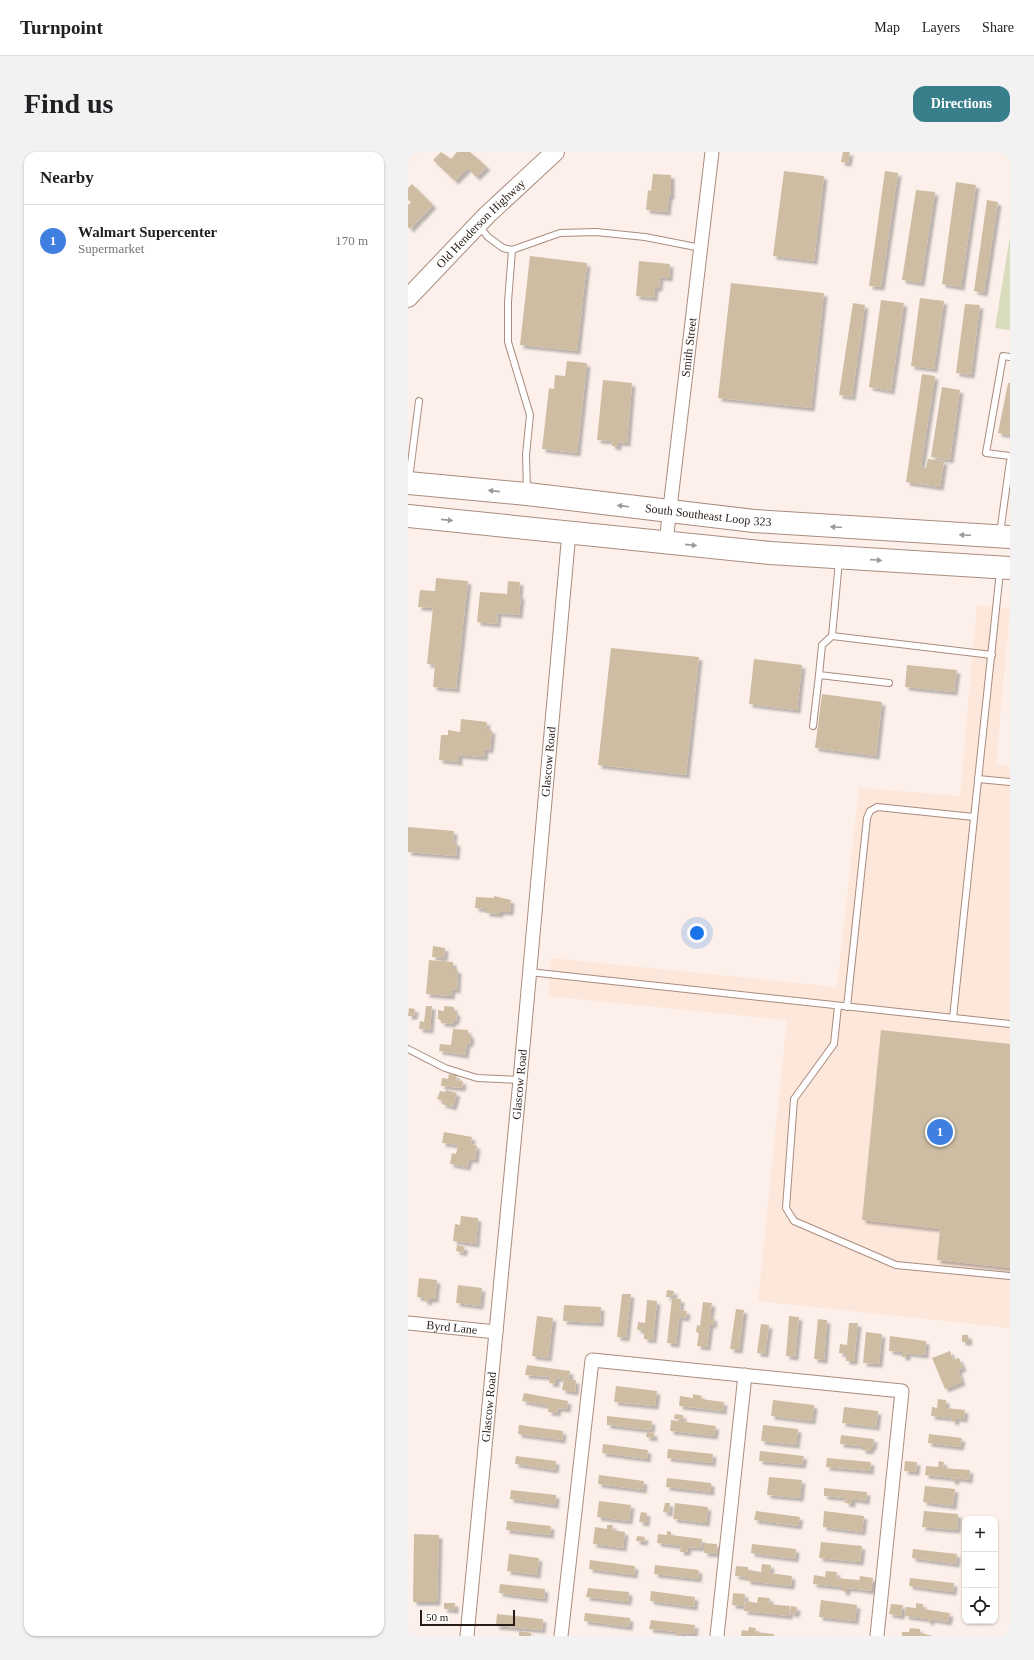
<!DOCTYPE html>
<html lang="en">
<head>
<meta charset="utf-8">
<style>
  body { margin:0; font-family:"Times New Roman",serif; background:#f2f2f2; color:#202124 }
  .controls { position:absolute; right:12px; bottom:12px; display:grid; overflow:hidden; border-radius:8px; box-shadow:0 1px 3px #0004 }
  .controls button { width:36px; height:36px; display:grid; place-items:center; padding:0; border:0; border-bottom:1px solid #e0e0e0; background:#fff; color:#202124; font:20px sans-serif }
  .scale { position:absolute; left:12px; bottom:10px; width:95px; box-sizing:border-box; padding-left:4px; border:2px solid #271c17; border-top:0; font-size:11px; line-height:14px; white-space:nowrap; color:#271c17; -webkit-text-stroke:3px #fff; paint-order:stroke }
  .you { position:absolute; left:289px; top:781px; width:14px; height:14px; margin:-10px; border:3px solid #fff; border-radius:50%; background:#1a73e8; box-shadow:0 0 0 6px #1a73e833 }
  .badge { display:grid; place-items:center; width:26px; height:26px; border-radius:50%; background:#397f8b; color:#fff; font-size:13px; font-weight:700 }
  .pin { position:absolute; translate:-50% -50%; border:2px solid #fff; box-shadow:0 1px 4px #0006 }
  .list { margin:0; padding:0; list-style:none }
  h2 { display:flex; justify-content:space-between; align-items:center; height:52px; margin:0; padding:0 16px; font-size:17px }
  h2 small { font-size:13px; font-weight:400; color:#757577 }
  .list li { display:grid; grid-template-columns:26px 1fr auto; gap:12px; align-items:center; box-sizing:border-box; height:72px; padding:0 16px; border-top:1px solid #e0e0e0 }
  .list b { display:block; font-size:15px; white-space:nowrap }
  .list p { margin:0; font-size:13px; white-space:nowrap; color:#757577 }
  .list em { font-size:13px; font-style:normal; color:#757577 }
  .icon { flex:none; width:22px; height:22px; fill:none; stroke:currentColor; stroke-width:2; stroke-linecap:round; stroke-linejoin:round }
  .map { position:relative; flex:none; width:602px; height:1484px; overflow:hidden; border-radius:12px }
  header { display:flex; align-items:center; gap:24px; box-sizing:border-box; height:56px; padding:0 20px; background:#fff; border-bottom:1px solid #e0e0e0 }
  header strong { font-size:19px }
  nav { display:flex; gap:22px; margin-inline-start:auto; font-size:14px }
  .intro { display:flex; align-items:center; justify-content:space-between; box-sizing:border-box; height:96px; padding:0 24px }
  h1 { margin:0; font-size:28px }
  .button { padding:10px 18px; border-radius:12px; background:#397f8b; color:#fff; font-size:14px; font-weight:700 }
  main { display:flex; gap:24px; padding:0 24px }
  aside { flex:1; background:#fff; border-radius:12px; box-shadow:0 1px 3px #0004 }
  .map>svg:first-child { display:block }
  .built { fill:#fde6da }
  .green { fill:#d9ddbe }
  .building { fill:#cebda3; filter:url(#shadow) }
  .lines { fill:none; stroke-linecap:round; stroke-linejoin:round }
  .lane-casing { stroke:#a98c7e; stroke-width:8 }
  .street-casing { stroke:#a98c7e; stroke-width:15 }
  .secondary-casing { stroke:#a98c7e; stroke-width:20 }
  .highway-casing { stroke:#a98c7e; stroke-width:24 }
  .lane { stroke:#fff; stroke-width:6 }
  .street { stroke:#fff; stroke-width:13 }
  .secondary { stroke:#fff; stroke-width:18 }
  .highway { stroke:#fff; stroke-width:22 }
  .oneway { fill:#9e9997 }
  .labels { text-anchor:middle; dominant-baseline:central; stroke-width:3; stroke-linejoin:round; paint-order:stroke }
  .street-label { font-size:12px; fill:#271c17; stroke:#fff }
</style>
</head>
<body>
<header>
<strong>Turnpoint</strong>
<nav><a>Map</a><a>Layers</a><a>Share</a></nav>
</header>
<div class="intro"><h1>Find us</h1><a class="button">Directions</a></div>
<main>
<aside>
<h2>Nearby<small></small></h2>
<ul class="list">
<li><span class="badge" style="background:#3f7fe0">1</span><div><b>Walmart Supercenter</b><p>Supermarket</p></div><em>170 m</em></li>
</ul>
</aside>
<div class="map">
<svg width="602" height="1484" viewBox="0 0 602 1484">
  <defs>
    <filter id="shadow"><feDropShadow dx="3.5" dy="3.5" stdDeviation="1" flood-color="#0004"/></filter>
  </defs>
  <rect width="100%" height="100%" fill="#fdf0ea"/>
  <polygon class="built" points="569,453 602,457 588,612 602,614 602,1176 350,1149 379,868 140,844 143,806 429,835 451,636 552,644"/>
  <polygon class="green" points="602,84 602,178 587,176"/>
  <g class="building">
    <polygon points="33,0 43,7 49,0 62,0 79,15 68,25 60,16 47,29 25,8"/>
    <polygon points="435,0 442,0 440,11 433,10"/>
    <polygon points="376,19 416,24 406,109 365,104"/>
    <polygon points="477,19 490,21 473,135 461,134"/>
    <polygon points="245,22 263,23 263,44 261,44 259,60 238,58 240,38 243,39"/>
    <polygon points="548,30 568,33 553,135 534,132"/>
    <polygon points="4,32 25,53 2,77 0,75 0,53 3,50 0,48 0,36"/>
    <polygon points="508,38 527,40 513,131 494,128"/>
    <polygon points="579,48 590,50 576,141 566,139"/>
    <polygon points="122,104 179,111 169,199 112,193"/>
    <polygon points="231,109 262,112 261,126 252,125 251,136 247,136 246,146 228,144"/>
    <polygon points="323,131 416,141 403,256 310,246"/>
    <polygon points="512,146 536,149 526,217 503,214"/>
    <polygon points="473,148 496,151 483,239 461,235"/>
    <polygon points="445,151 457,153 444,245 431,243"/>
    <polygon points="557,152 572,153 563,223 548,221"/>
    <polygon points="159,209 179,211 169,301 134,297 141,236 146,237 147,223 157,224"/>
    <polygon points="514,222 527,224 513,315 518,316 520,307 536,309 532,335 498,330"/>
    <polygon points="195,228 224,231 219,291 210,290 210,295 204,294 203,289 189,288"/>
    <polygon points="600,231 602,231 602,283 590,281"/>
    <polygon points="534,235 552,238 542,308 523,305"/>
    <polygon points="28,426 60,429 48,537 25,535 27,513 19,512 25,456 10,455 12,438 27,439"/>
    <polygon points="100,429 112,430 111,443 113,444 111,463 90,461 89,472 69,470 72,440 99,442"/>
    <polygon points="203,496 291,505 278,623 190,613"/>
    <polygon points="346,507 394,513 389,558 341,552"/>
    <polygon points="499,513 549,518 546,540 497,535"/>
    <polygon points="414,542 474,550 468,604 407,596"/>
    <polygon points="53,567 79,570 78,577 84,578 82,598 77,597 76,605 51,603 51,610 31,608 33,583 40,583 40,578 52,580"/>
    <polygon points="0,675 46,679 45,690 49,691 48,704 0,700"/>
    <polygon points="86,744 103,748 102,760 92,759 92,762 78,761 78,757 67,756 68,745 86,746"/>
    <polygon points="25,794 37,796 36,806 24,805"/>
    <polygon points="21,808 45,810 45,817 50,818 49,838 44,837 43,844 18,842"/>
    <polygon points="18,854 24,854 22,878 11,877 12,869 16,870"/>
    <polygon points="36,854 46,855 46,860 49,860 48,869 45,869 44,872 33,871 33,868 30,867 30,858 36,859"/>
    <polygon points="1,856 7,857 6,864 0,864"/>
    <polygon points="45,877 60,878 60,882 63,883 62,892 59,891 57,903 31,899 32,892 43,893"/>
    <polygon points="473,878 602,892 602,1116 529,1108 532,1077 454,1068"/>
    <polygon points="41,922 49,923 48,928 55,929 54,936 33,934 34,926 40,927"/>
    <polygon points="38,938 49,941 45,955 34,952 35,949 29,947 32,939 37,940"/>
    <polygon points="36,980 64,985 63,992 69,994 67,1008 61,1007 59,1015 42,1012 44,1001 48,1002 50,993 34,991"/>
    <polygon points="53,1064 70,1066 68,1092 45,1089 47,1072 52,1073"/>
    <polygon points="49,1093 57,1095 55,1101 48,1099"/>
    <polygon points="11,1126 29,1128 27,1147 21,1147 20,1150 16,1149 16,1146 9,1145"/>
    <polygon points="50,1133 74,1136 72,1154 48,1151"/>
    <polygon points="259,1138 266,1139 265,1145 258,1145"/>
    <polygon points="214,1142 223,1142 218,1186 209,1185"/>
    <polygon points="264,1146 273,1147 272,1158 279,1159 278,1166 271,1165 268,1192 259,1191"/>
    <polygon points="239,1148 249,1149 245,1188 236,1187 236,1178 229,1178 230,1170 237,1171"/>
    <polygon points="295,1150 304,1151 302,1165 306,1166 305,1173 302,1172 299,1195 289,1194 291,1181 288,1180 289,1173 292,1174"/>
    <polygon points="156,1153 193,1155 192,1171 155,1169"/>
    <polygon points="328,1157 336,1158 331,1198 322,1197"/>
    <polygon points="129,1164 145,1166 140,1206 124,1204"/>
    <polygon points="381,1164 391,1165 387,1205 378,1204"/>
    <polygon points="410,1167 419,1168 416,1208 406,1207"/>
    <polygon points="441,1171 450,1171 446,1209 438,1209 438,1202 431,1201 432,1192 439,1193"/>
    <polygon points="353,1172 361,1173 357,1202 349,1201"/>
    <polygon points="458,1180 474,1182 471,1212 455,1211"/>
    <polygon points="554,1183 560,1183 561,1190 554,1190"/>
    <polygon points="482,1184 518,1189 517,1203 499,1201 499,1205 494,1205 494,1200 481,1199"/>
    <polygon points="542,1199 545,1208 551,1206 555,1216 550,1218 554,1230 537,1237 524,1206"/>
    <polygon points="119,1213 162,1219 161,1228 168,1228 167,1240 154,1238 156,1227 148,1226 148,1232 141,1231 142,1225 117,1223"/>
    <polygon points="208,1234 249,1239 247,1254 206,1250"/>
    <polygon points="116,1241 160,1249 159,1257 150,1256 149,1261 140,1260 141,1254 114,1249"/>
    <polygon points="285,1242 294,1244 293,1247 316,1250 315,1259 271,1254 272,1244 285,1246"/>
    <polygon points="530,1247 538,1248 538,1256 557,1258 556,1267 548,1266 548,1270 543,1269 544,1266 523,1264 524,1255 529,1256"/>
    <polygon points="365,1248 406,1253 404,1269 363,1264"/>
    <polygon points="436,1255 470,1259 468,1275 434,1271"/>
    <polygon points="267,1262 275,1263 275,1268 266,1267"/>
    <polygon points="199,1264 244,1269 243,1278 199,1273"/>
    <polygon points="263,1268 308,1274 306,1284 262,1279"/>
    <polygon points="111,1273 155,1279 154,1288 110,1282"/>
    <polygon points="355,1273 390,1277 388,1293 353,1289"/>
    <polygon points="239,1280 246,1281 246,1286 238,1285"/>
    <polygon points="521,1282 554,1286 552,1295 520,1291"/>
    <polygon points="433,1283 466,1287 465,1295 463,1295 462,1299 454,1298 454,1294 432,1292"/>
    <polygon points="195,1292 240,1298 239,1307 194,1301"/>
    <polygon points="260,1297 305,1302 304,1311 259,1306"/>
    <polygon points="352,1299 396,1304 394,1313 351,1309"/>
    <polygon points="108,1304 148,1309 147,1318 107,1312"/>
    <polygon points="419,1306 463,1310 462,1319 418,1315"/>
    <polygon points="497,1309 509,1310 508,1320 496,1319"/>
    <polygon points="531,1309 536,1310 535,1316 562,1318 561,1328 548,1326 548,1329 543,1329 544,1326 517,1323 518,1314 530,1315"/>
    <polygon points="191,1323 236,1329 235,1338 190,1332"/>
    <polygon points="361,1325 394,1328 392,1346 359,1343"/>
    <polygon points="259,1326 303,1331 303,1340 258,1335"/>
    <polygon points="517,1334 547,1337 545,1354 515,1350"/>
    <polygon points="416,1336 459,1340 458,1349 444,1347 444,1352 437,1351 438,1346 416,1344"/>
    <polygon points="103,1338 148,1343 147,1353 102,1347"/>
    <polygon points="191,1349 223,1353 221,1369 189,1365"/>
    <polygon points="257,1351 262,1351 261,1361 255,1360"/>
    <polygon points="267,1351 300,1355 298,1371 265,1367"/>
    <polygon points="348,1359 392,1365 390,1374 346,1368"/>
    <polygon points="416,1359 456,1364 454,1380 415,1375"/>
    <polygon points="516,1359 550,1362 549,1378 514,1375"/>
    <polygon points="233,1360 239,1361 238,1371 231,1370"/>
    <polygon points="99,1369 143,1374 142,1383 98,1378"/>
    <polygon points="199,1373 205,1373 204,1378 217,1380 215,1396 185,1392 187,1375 199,1377"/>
    <polygon points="259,1379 263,1380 263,1383 294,1387 293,1396 280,1395 279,1400 272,1400 273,1394 249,1391 250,1382 259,1383"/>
    <polygon points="6,1382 31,1383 29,1450 5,1450"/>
    <polygon points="229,1384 237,1385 236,1390 228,1389"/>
    <polygon points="413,1390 454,1394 452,1410 411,1406"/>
    <polygon points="296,1391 309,1392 308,1402 296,1401"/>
    <polygon points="344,1392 388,1397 387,1407 343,1401"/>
    <polygon points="505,1397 549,1402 548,1412 504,1406"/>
    <polygon points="101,1402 131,1406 129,1423 99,1419"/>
    <polygon points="182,1408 227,1414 226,1423 181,1417"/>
    <polygon points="354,1412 363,1413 362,1421 384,1424 383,1434 339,1429 339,1425 327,1424 328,1414 340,1415 340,1418 353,1420"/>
    <polygon points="247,1413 291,1418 290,1427 246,1422"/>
    <polygon points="418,1419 429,1420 428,1426 451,1428 450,1437 439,1436 439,1440 434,1439 434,1435 405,1432 406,1423 417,1425"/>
    <polygon points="452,1424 465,1426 463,1439 450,1437"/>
    <polygon points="502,1426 546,1431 545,1440 501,1434"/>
    <polygon points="92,1432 137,1437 136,1447 91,1441"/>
    <polygon points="180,1436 221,1440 220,1450 178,1445"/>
    <polygon points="243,1439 287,1445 286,1455 242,1449"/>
    <polygon points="325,1441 337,1442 336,1454 324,1453"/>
    <polygon points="350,1445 362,1446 361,1452 382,1454 381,1464 336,1459 338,1449 349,1451"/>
    <polygon points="413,1448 449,1453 447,1469 411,1465"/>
    <polygon points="36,1451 47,1451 47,1458 36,1457"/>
    <polygon points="508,1451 515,1452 515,1457 542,1461 540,1470 523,1467 523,1470 519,1469 519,1467 497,1464 498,1455 508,1456"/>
    <polygon points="483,1452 495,1453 493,1464 481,1462"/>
    <polygon points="383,1454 389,1455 388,1462 382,1461"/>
    <polygon points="177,1461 222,1466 221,1475 176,1469"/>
    <polygon points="89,1462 135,1467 134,1478 88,1474"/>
    <polygon points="243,1468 287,1473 286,1482 273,1481 272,1484 268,1484 269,1480 241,1477"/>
    <polygon points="341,1475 348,1476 347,1480 366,1482 366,1484 333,1484 334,1478 340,1479"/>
    <polygon points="502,1476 512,1477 512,1481 525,1484 494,1484 494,1480 501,1480"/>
    <polygon points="111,1479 123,1481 123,1484 111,1484"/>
  </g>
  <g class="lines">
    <g class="lane-casing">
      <g id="lane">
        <polyline points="72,75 80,85 95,96 104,98 152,81 188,80 237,85 293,96"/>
        <polyline points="104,98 100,150 100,190 122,263 118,303 119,339"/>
        <polyline points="602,205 595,204 578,301 602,304"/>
        <polyline points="1,327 11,249"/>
        <polyline points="595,380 593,374 602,309"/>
        <polyline points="431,409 424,484 584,503"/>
        <polyline points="424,484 414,493 411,523 481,531"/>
        <polyline points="405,574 411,523"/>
        <polyline points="570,627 602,630"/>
        <polyline points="121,820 602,872"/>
        <polyline points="430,854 426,892 386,947 378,1056 386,1069 488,1113 602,1124"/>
        <polyline points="439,855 459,666 462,659 469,655 566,665"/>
        <polyline points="545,866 592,419"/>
        <polyline points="0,897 37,916 69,926 112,928"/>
      </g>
    </g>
    <g class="street-casing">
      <g id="street">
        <path id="s1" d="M 258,390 L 304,0"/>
        <path id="s2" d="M 0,1171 L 88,1180"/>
        <path id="s3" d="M 59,1484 L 112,928 L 161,380"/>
        <polyline points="153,1484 184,1208 494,1239 469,1484"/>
        <polyline points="309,1484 337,1223"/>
      </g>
    </g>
    <g class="secondary-casing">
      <g id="secondary">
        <path id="s4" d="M 0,146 L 79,63 L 147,0"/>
      </g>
    </g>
    <g class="highway-casing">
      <g id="highway">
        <path id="s5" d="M 0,331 L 119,342 L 346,369 L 602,385"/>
        <polyline points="0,364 362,401 602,416"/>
      </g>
    </g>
    <use href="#lane" class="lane"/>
    <use href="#street" class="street"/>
    <use href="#secondary" class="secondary"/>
    <use href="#highway" class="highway"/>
  </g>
  <defs><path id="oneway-solid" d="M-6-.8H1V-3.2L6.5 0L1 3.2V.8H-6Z"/></defs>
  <g class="oneway">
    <use href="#oneway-solid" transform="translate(86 339) rotate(-174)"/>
    <use href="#oneway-solid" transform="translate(215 354) rotate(-173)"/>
    <use href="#oneway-solid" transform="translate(39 368) rotate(6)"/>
    <use href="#oneway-solid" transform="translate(428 375) rotate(-177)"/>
    <use href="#oneway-solid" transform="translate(557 383) rotate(-177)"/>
    <use href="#oneway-solid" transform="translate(283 393) rotate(6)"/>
    <use href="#oneway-solid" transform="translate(468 408) rotate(4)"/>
  </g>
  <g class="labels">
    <g class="street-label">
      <text stroke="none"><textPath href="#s4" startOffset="104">Old Henderson Highway</textPath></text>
      <text stroke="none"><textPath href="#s1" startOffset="196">Smith Street</textPath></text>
      <text stroke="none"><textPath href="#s5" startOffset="302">South Southeast Loop 323</textPath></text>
      <text stroke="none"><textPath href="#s3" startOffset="878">Glascow Road</textPath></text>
      <text stroke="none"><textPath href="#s3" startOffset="554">Glascow Road</textPath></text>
      <text stroke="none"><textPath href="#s2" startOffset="44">Byrd Lane</textPath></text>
      <text stroke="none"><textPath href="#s3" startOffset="230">Glascow Road</textPath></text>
    </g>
  </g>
</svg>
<div class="controls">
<button>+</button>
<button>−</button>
<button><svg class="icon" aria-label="locate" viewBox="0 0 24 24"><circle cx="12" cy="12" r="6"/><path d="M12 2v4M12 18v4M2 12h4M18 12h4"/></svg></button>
</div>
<div class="scale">50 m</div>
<div class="you"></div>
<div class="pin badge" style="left:532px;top:980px;background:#3f7fe0">1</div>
</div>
</main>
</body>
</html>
